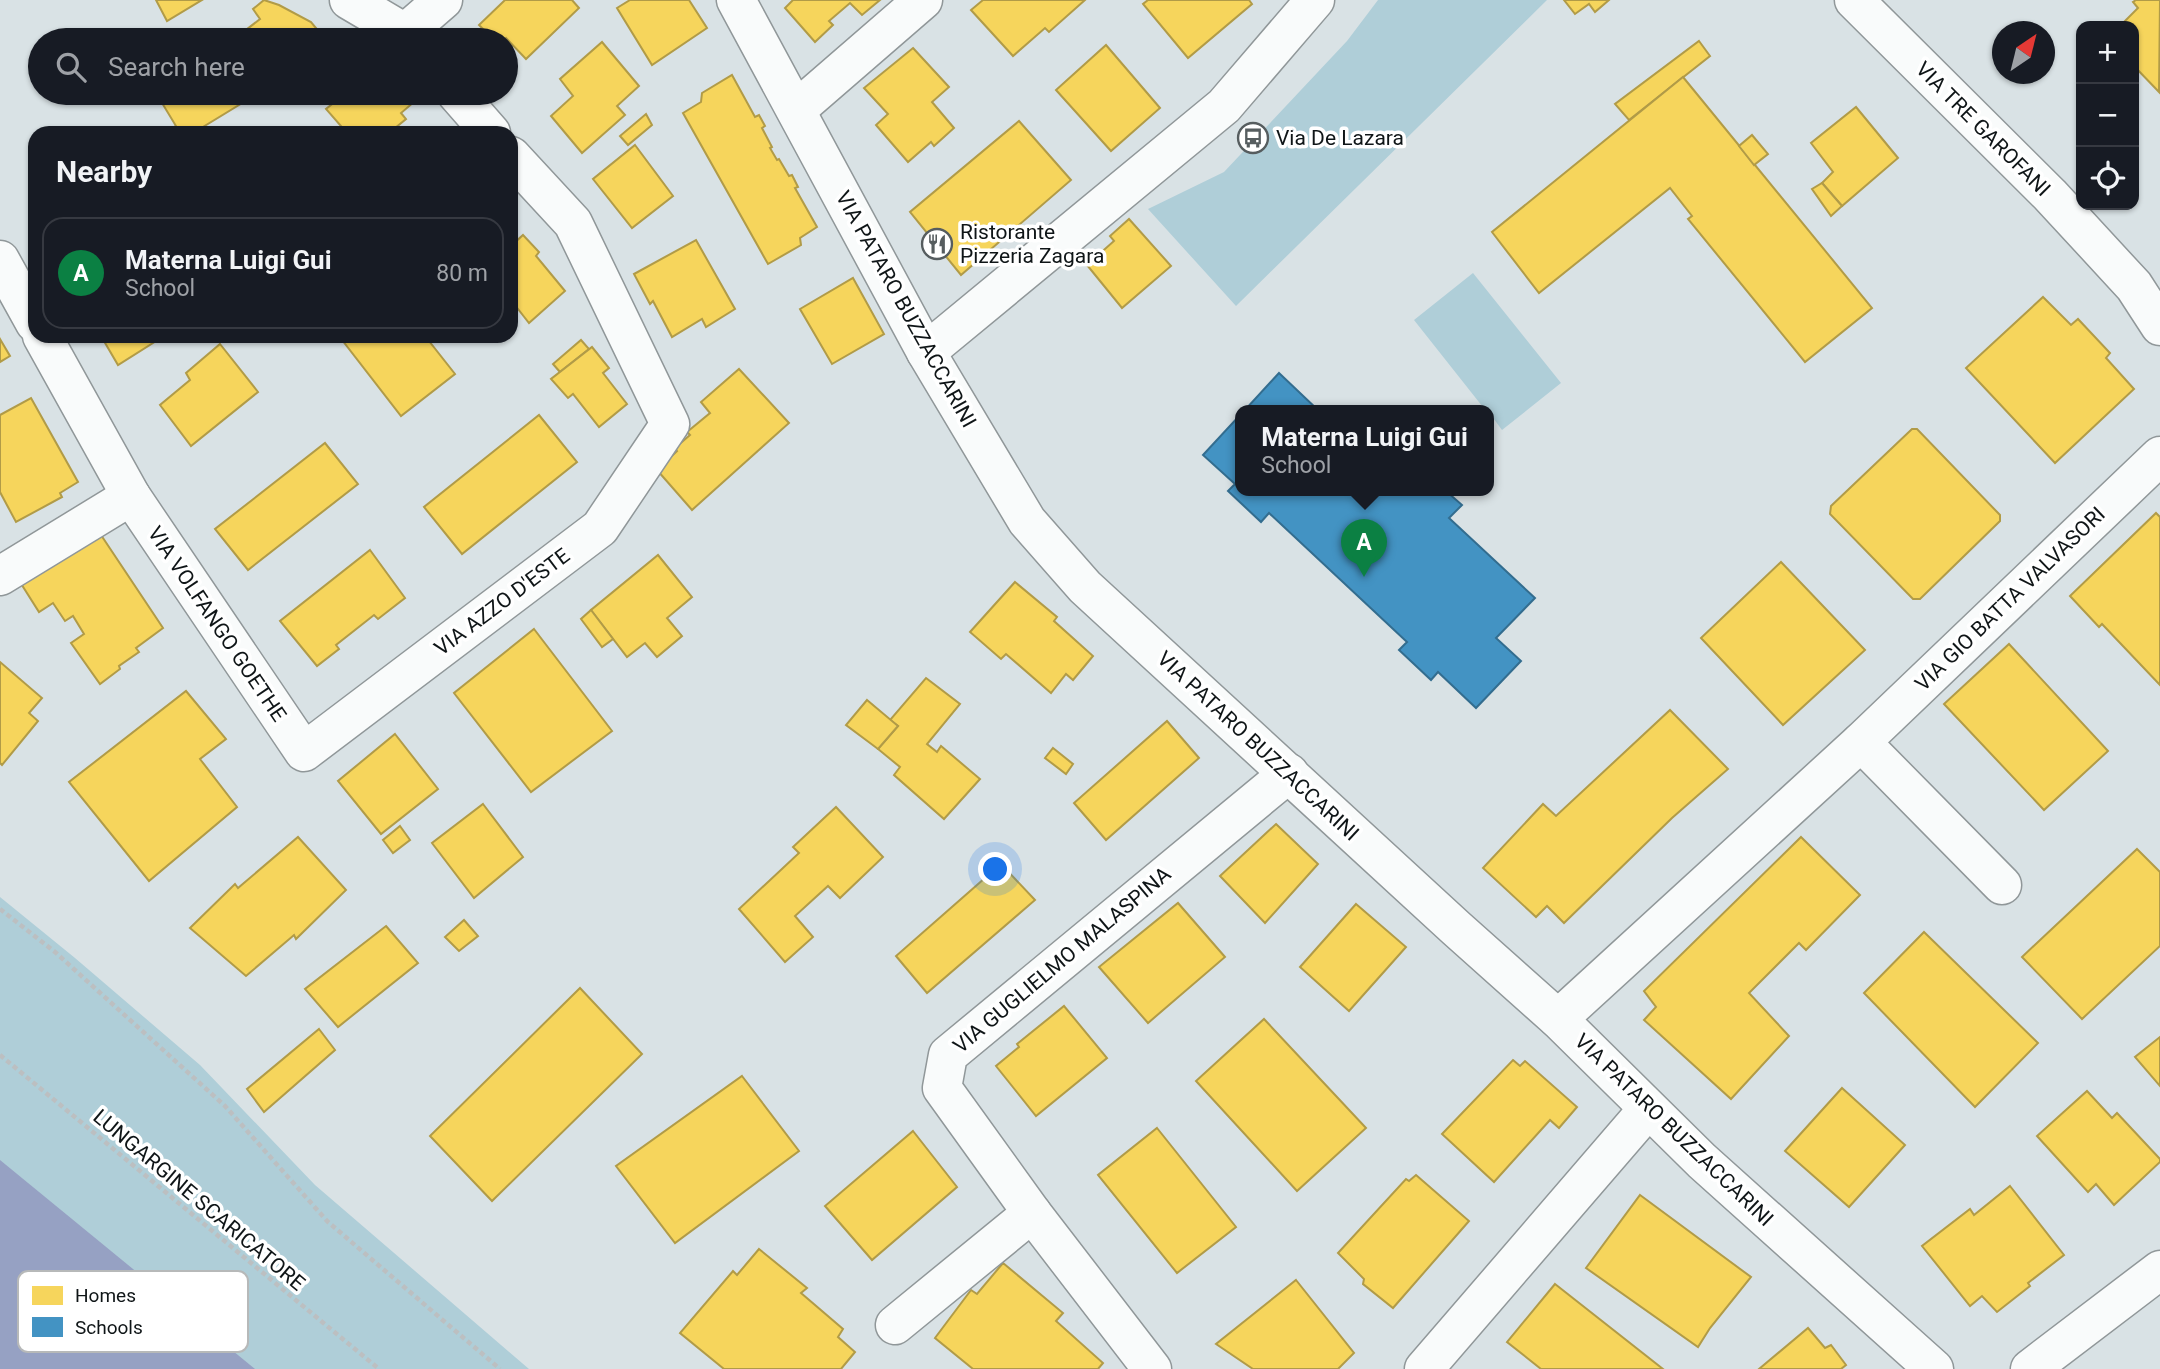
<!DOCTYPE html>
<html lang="en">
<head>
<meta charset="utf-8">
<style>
  body { margin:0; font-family:Roboto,sans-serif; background:#242831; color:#f1f3f6 }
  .controls { position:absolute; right:21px; top:21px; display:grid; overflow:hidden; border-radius:14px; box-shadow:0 2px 5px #0004 }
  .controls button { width:63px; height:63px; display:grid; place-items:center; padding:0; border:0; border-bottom:2px solid #363941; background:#171b24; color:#f1f3f6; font:35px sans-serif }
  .compass { position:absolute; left:1992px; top:21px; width:63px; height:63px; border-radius:50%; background:#171b24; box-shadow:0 2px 5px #0004; rotate:35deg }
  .you { position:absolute; left:996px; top:870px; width:24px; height:24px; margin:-18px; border:5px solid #fff; border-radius:50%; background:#1a73e8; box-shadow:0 0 0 10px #1a73e833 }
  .badge { display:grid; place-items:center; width:46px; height:46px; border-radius:50%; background:#0b8043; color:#fff; font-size:23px; font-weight:700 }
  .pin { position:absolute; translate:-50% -58px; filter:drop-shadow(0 2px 4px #0008) }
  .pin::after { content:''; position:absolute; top:37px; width:24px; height:21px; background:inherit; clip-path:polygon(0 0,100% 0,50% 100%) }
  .popup { position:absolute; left:1235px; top:405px; width:259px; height:91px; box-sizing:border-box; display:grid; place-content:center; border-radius:14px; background:#171b24; filter:drop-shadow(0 2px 5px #0005); font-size:23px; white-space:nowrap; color:#9ea1a6 }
  .popup b { font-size:26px; color:#f1f3f6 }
  .popup::after { content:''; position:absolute; left:50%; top:100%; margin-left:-14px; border:14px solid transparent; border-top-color:#171b24 }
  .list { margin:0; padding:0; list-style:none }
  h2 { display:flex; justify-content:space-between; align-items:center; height:91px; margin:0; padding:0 28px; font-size:30px }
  h2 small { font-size:23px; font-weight:400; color:#9ea1a6 }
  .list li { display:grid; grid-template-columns:46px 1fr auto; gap:21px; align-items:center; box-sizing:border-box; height:112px; margin:0 14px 14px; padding:0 14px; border:2px solid #363941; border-radius:21px }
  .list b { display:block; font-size:26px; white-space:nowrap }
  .list p { margin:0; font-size:23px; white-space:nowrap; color:#9ea1a6 }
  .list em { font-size:23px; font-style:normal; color:#9ea1a6 }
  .icon { flex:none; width:38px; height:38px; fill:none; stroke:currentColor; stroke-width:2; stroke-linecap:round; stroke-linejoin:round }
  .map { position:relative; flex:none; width:2160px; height:1369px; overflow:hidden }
  .search { position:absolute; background:#171b24; box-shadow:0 2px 5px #0004; left:28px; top:28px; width:490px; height:77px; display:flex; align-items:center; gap:18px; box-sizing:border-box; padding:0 24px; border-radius:38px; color:#9ea1a6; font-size:26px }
  .panel { position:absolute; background:#171b24; box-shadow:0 2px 5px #0004; left:28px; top:126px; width:490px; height:217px; border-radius:21px }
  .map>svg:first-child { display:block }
  .green { fill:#afced8 }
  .water { fill:#96a1c3 }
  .homes { fill:#f6d55c; stroke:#b19b47; stroke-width:2 }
  .schools { fill:#4393c3; stroke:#336d8f; stroke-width:2 }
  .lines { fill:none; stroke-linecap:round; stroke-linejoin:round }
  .minor-casing { stroke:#909799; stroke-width:41 }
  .path { stroke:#bcbfc1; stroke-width:4.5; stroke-dasharray:5 3.5; stroke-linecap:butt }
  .minor { stroke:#f9fbfb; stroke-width:38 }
  .labels { text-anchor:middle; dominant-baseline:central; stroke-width:7; stroke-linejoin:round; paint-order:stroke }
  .street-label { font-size:21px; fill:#0f1517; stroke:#fff }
  .poi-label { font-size:21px; fill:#0f1517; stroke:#fff; text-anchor:start }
  .key { fill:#fff; stroke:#b7b9b9; stroke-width:2 }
  .key-label { font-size:19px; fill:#0f1517 }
</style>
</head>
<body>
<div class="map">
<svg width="2160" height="1369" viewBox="0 0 2160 1369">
  <rect width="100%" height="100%" fill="#d9e2e5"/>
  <g class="green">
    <polygon points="1378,0 1547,0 1236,306 1148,209 1224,172 1347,41"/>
    <polygon points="1473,273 1561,383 1502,430 1488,411 1486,411 1414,320"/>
    <polygon points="0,897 75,958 200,1065 315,1185 529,1369 0,1369"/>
  </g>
  <polygon class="water" points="0,1160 255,1369 0,1369"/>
  <g class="homes">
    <polygon points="156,0 202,0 167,21"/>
    <polygon points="264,0 279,5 311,22 326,40 233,40 260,19 253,9"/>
    <polygon points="505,0 572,0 579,8 526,59 506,38 503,40 494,40 479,25"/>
    <polygon points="630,0 689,0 707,28 652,65 617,8"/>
    <polygon points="793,0 880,0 862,15 850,3 829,21 833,25 815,42 785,8"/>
    <polygon points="983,0 1085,0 1049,32 1045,28 1013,56 971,10"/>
    <polygon points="1148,0 1249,0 1252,4 1188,58 1143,4"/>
    <polygon points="1564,0 1609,0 1595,12 1589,4 1575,14"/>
    <polygon points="2136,0 2160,0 2159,92 2134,66 2134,26 2120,26 2138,8 2133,2"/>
    <polygon points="1699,41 1710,56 1629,120 1615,104"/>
    <polygon points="602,42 639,86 617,106 625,115 582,153 551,116 573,96 560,79"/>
    <polygon points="1106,45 1160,108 1111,151 1056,90"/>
    <polygon points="913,48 949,87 932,102 954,128 934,146 931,142 908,162 876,125 888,114 864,88"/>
    <polygon points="732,75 755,117 759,115 765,126 762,128 772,147 770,148 777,160 779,159 789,176 792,175 798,187 795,188 817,227 800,238 801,245 768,264 683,113 701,102 702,93"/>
    <polygon points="1683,77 1872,308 1805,362 1688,219 1692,216 1670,188 1539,293 1492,232"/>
    <polygon points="156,93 256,93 257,94 193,133 151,133 159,128 163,133 176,126"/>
    <polygon points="346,93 406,93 414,102 401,113 406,119 389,133 347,133 326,109"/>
    <polygon points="1856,107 1898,158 1842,206 1822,183 1833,172 1811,143"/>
    <polygon points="646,114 652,125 628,145 620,136"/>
    <polygon points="1019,121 1071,180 961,275 910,212"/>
    <polygon points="1752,135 1768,154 1754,165 1739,146"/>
    <polygon points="635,145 673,196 632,228 593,179"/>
    <polygon points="1822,183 1842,206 1831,216 1812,189"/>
    <polygon points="1129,219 1171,266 1122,308 1087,265 1114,241 1110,236"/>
    <polygon points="523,235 539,252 536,256 565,291 529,323 511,300 511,246"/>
    <polygon points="696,240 735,309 706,327 702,319 672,337 653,301 650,304 634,274"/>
    <polygon points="853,278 884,334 832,364 800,309"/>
    <polygon points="2043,297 2071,325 2078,319 2110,353 2106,358 2134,389 2055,463 1966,368"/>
    <polygon points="101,336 164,336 118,365"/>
    <polygon points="339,336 425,336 455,374 401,416"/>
    <polygon points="0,339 10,356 0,362"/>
    <polygon points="581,340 589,349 560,372 553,364"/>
    <polygon points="220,344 258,392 191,446 160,405 190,380 186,373"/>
    <polygon points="592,347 609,368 603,373 627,404 599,427 573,394 568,398 551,379"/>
    <polygon points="739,369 789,423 692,510 657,470 677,451 675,448 690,435 687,432 710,413 701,402"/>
    <polygon points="31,398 78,482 60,493 62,497 16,522 0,492 0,415"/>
    <polygon points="539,415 577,462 462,554 424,507"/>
    <polygon points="1912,429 1917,429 2000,515 2000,521 1920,599 1913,599 1830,514 1831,506"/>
    <polygon points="325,443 358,484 248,570 215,529"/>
    <polygon points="2156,513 2160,517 2160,685 2102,624 2099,627 2070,596"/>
    <polygon points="97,529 163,628 136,648 139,652 119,666 120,669 100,684 71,643 84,634 73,616 65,621 53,603 39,612 20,582"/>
    <polygon points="370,550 405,598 378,619 374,615 336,645 339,649 317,666 280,621"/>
    <polygon points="658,555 692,597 667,618 682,636 657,657 645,643 627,657 591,610"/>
    <polygon points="1781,562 1865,650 1783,725 1701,638"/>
    <polygon points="1015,582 1057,617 1054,621 1093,656 1073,680 1066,674 1051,693 1006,654 1001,659 970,632"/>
    <polygon points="591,610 613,639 602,647 581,619"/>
    <polygon points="534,629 612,731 531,792 454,693"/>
    <polygon points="2009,644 2108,751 2044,810 1944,704"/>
    <polygon points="0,662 42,698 29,713 38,721 2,765 0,763"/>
    <polygon points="926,678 960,704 927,744 937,752 941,746 980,779 944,819 894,775 900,767 878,749 898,726 890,720"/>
    <polygon points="186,691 226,739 200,759 237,807 149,881 69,782"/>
    <polygon points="867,700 898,726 878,749 846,725"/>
    <polygon points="1670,710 1728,769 1672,818 1564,923 1547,906 1536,917 1483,868 1543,804 1556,816"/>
    <polygon points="1167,721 1199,758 1106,840 1074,803"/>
    <polygon points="395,734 438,789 381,834 338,781"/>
    <polygon points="1053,748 1073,764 1066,774 1045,758"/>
    <polygon points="483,804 523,857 474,898 432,843"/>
    <polygon points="836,807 883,857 840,898 828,886 795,916 813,937 785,962 739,909 799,853 793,847"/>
    <polygon points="1276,824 1318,864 1265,923 1220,876"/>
    <polygon points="400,826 410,840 393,853 383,840"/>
    <polygon points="298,837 346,890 296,939 294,935 246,976 190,928 235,884 238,888"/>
    <polygon points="1801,837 1860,895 1806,950 1799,943 1749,993 1789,1036 1731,1099 1644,1020 1656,1007 1644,991"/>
    <polygon points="2137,849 2160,872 2160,946 2082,1019 2022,957"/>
    <polygon points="1001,864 1035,900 927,993 896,956"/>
    <polygon points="1178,903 1225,957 1148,1023 1099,967"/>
    <polygon points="1356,904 1406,947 1349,1011 1300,967"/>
    <polygon points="464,920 478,936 459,951 445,937"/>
    <polygon points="386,926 418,963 338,1027 305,989"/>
    <polygon points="1924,932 2038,1043 1975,1107 1864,993"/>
    <polygon points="580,988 642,1054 492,1201 430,1136"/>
    <polygon points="1064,1006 1107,1058 1036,1116 996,1066 1019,1047 1017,1044"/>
    <polygon points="1264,1019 1366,1128 1297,1191 1196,1081"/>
    <polygon points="319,1029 335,1050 264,1112 247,1089"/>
    <polygon points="2160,1037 2160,1086 2135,1057"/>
    <polygon points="1513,1060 1520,1066 1525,1061 1577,1107 1559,1128 1550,1120 1494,1182 1442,1134"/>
    <polygon points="742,1076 799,1151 675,1243 616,1166"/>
    <polygon points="1842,1088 1905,1145 1849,1207 1785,1151"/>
    <polygon points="2087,1091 2112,1118 2117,1113 2160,1159 2160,1162 2114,1205 2096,1184 2088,1192 2037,1136"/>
    <polygon points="1157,1128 1236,1227 1177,1273 1098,1175"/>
    <polygon points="913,1131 957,1187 872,1260 825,1206"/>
    <polygon points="1416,1175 1469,1221 1393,1308 1363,1284 1364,1279 1338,1253 1406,1179 1409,1181"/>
    <polygon points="2010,1186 2064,1255 2028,1283 2030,1286 1997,1312 1982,1296 1970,1306 1922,1246 1970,1209 1974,1215"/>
    <polygon points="1640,1195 1751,1277 1710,1328 1698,1347 1586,1268"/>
    <polygon points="759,1249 807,1288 801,1293 843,1329 838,1337 855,1352 841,1369 724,1369 680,1333 733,1271 737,1275"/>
    <polygon points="1003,1263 1063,1313 1056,1321 1103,1363 1098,1369 973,1369 935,1338 971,1290 977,1294"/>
    <polygon points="1296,1280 1354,1353 1338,1369 1253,1369 1216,1344"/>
    <polygon points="1555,1284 1663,1369 1541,1369 1507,1342"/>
    <polygon points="1808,1328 1825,1348 1831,1345 1846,1365 1841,1369 1759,1369"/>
  </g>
  <g class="schools">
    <polygon points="1279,373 1319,411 1244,411"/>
    <polygon points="1240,415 1240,491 1446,491 1462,505 1449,518 1535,598 1496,638 1521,661 1476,708 1438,672 1431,680 1399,650 1407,642 1269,513 1261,522 1228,491 1235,484 1203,455"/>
  </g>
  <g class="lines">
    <g class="minor-casing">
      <g id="minor">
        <polyline points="349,0 405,33 411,40"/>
        <polyline points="736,0 926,352 1027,521 1085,587 1456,928 1558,1019 1702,1161 1934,1369"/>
        <polyline points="1854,0 2050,195 2134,286 2160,326"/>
        <polyline points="405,33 443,0"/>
        <polyline points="456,93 491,133"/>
        <polyline points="796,110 923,0"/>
        <polyline points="0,260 35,323"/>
        <polyline points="42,336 131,496 304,752 600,528 670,424 573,223 511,156"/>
        <polyline points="926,352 1224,106 1315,0"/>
        <polyline points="0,576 131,496"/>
        <polyline points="1861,742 2002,885"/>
        <polyline points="1558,1019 1861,742 2160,456"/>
        <polyline points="895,1325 1032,1213"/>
        <polyline points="1152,1369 1032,1213 942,1088 948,1055 1289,773"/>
        <polyline points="1424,1369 1648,1109"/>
        <polyline points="2030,1369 2160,1270"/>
      </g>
    </g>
    <g class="path">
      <polyline points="0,909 55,952 225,1106 328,1222 500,1369"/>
      <polyline points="0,1055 379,1369"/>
    </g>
    <use href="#minor" class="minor"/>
  </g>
  <defs>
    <g id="bus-ring" transform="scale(1.575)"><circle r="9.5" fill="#fff" stroke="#565d5f" stroke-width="1.5"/><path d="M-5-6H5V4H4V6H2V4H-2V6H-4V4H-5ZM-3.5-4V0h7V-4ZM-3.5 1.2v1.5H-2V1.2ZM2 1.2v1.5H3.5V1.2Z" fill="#565d5f"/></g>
    <g id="restaurant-ring" transform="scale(1.575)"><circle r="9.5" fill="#fff" stroke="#565d5f" stroke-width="1.5"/><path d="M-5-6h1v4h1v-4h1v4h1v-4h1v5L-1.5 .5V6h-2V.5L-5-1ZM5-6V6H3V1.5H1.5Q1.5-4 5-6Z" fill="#565d5f"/></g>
  </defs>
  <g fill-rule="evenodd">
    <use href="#bus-ring" x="1253" y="138"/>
    <use href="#restaurant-ring" x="937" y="244"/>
  </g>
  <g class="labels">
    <g class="street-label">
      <text transform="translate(1983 129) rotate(45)">VIA TRE GAROFANI</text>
      <text transform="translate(906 309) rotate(61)">VIA PATARO BUZZACCARINI</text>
      <text transform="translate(2010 599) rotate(-44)">VIA GIO BATTA VALVASORI</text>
      <text transform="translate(502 602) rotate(-37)">VIA AZZO D'ESTE</text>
      <text transform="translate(217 624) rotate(56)">VIA VOLFANGO GOETHE</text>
      <text transform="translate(1258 746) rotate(43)">VIA PATARO BUZZACCARINI</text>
      <text transform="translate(1062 960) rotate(-40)">VIA GUGLIELMO MALASPINA</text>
      <text transform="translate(1674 1130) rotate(44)">VIA PATARO BUZZACCARINI</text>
      <text transform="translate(199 1200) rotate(40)">LUNGARGINE SCARICATORE</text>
    </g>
    <g class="poi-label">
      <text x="1276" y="138">Via De Lazara</text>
      <text x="960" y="232">Ristorante<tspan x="960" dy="24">Pizzeria Zagara</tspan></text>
    </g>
  </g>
  <rect x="18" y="1271" width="230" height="81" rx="10" class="key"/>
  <rect x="32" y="1286" width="31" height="19" fill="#f6d55c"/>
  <rect x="32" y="1317" width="31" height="20" fill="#4393c3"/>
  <g class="key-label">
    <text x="75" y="1302">Homes</text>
    <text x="75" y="1334">Schools</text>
  </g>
</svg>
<div class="controls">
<button>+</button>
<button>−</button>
<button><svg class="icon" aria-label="locate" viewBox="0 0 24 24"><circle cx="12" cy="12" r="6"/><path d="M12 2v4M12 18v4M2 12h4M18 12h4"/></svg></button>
</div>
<svg class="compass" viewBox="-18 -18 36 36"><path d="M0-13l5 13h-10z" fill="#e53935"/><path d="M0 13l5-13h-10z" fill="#9ea1a6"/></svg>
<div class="you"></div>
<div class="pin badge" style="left:1364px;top:577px">A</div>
<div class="popup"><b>Materna Luigi Gui</b>School</div>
<div class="search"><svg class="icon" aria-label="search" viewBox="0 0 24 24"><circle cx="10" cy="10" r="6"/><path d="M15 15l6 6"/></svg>Search here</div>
<section class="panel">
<h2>Nearby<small></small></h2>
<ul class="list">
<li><span class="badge">A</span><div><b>Materna Luigi Gui</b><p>School</p></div><em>80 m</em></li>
</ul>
</section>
</div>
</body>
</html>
